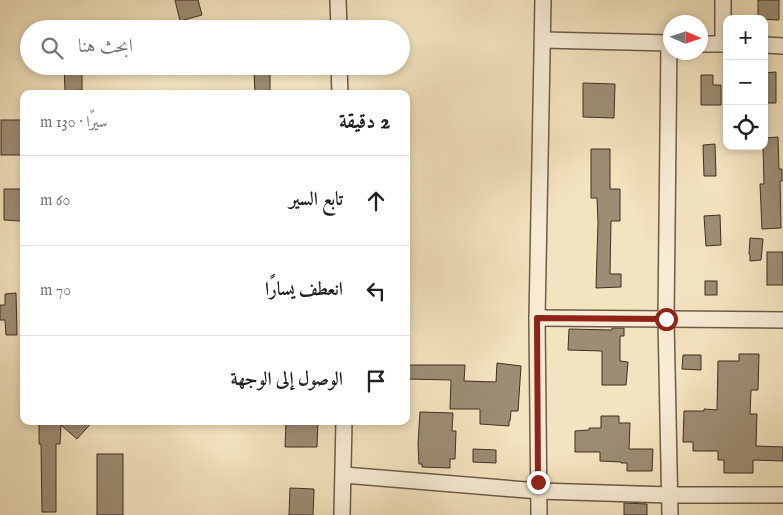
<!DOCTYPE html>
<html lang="ar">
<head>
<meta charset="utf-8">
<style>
  body { margin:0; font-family:"IM FELL English",Amiri,serif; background:#f6f6f6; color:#202124; direction:rtl }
  .controls { position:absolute; right:15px; top:15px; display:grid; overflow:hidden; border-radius:10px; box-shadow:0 2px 8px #0003 }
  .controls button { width:45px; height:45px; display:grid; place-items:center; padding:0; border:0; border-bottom:1px solid #e0e0e0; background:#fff; color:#202124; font:25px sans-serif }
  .compass { position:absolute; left:663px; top:15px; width:45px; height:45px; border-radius:50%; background:#fff; box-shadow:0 2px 8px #0003; rotate:93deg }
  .stop { position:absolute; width:15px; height:15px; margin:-11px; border:4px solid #8f2418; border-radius:50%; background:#fff }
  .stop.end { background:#8f2418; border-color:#fff; box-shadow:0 1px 5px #0008 }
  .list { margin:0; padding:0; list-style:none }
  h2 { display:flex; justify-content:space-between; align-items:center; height:65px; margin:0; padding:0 20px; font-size:21px }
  h2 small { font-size:16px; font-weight:400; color:#757577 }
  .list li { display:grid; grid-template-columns:32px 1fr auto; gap:15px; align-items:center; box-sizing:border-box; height:90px; padding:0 20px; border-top:1px solid #e0e0e0 }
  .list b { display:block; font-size:19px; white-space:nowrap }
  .list em { font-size:16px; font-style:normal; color:#757577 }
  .icon { flex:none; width:28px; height:28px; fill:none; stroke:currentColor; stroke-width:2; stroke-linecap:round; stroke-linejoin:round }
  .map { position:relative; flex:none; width:783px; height:515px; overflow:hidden; direction:ltr }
  .search { position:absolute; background:#fff; box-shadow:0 2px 8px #0003; left:20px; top:20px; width:390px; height:55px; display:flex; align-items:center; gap:12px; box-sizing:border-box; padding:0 18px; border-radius:28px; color:#757577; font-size:19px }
  .panel { position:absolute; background:#fff; box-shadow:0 2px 8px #0003; left:20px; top:90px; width:390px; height:335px; border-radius:10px; direction:rtl }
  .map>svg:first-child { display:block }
  .building { fill:#9d8d74; stroke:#402f23 }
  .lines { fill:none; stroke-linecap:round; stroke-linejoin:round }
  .street-casing { stroke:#6d5c4a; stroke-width:18 }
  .street { stroke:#f7edd5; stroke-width:15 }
  .route { stroke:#8f2418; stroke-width:6 }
</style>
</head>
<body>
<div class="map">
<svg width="783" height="515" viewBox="0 0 783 515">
  <rect width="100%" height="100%" fill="#f3e3be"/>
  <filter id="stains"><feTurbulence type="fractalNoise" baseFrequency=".004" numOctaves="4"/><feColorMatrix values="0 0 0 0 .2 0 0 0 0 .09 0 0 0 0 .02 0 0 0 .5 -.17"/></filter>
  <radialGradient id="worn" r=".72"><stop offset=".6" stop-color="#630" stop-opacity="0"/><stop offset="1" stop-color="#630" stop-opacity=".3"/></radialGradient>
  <g class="building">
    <polygon points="175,0 198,0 202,15 180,21"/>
    <polygon points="758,0 779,0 779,20 758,19"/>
    <polygon points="64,66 82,66 82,90 65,91"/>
    <polygon points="254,71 270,71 270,94 255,94"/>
    <polygon points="776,72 776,103 764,103 764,73"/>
    <polygon points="701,75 713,75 713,85 721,85 721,105 701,105"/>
    <polygon points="583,83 615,84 614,118 583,117"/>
    <rect x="1" y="120" width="22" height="35"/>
    <polygon points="778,137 779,169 782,169 782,181 780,181 781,228 762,229 760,184 764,184 763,146 764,146 764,138"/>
    <polygon points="715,144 716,176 704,176 703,145"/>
    <polygon points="591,149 610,149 610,189 620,189 620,221 611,221 610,274 621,274 621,287 596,288 598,222 597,198 591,198"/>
    <polygon points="4,189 21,189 21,221 4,220"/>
    <polygon points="720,215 721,245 706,246 704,216"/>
    <polygon points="750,238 763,239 761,260 750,261 750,255 749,254"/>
    <rect x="767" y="252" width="16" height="33"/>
    <rect x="705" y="281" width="12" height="14"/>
    <polygon points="16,293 17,335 6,335 5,320 0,320 0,305 5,305 5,294"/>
    <polygon points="612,328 624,328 624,336 620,336 620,361 628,362 626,385 602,385 602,351 568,350 569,329 612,330"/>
    <polygon points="739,354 759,354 758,390 751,390 750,414 757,414 756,446 783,447 783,461 753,460 753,473 724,473 724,460 718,460 718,451 693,451 693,442 683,442 684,411 704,411 704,409 717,410 718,361 739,361"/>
    <polygon points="683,355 701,355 701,370 682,369"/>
    <polygon points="497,363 521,366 518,411 511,411 510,421 509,421 509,426 480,424 480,409 450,409 451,380 406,379 406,365 465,365 464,381 496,382"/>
    <polygon points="420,412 453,413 452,431 456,431 455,459 450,459 450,468 422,467 422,464 419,464 418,444"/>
    <polygon points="601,416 619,416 619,423 630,423 629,449 653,449 652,471 627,471 627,463 621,463 621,462 600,461 600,452 575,452 575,431 589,430 589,428 601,428"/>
    <polygon points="57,421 93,421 77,439 61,425 60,444 56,444 56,512 42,512 41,444 39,444 39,422 59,423"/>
    <polygon points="286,421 318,421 317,447 285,447"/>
    <polygon points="473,449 496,450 496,463 473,462"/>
    <rect x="97" y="454" width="26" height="61"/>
    <polygon points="290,488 314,489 313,515 289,515"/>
    <polygon points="624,503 647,504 647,515 624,515"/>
  </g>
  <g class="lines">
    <g class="street-casing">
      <g id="street">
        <polyline points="338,0 339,29"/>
        <polyline points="543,40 670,43"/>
        <polyline points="669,43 666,319 670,515"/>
        <polyline points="700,44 727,44"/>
        <polyline points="723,44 723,0"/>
        <polyline points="764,45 783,46"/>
        <polyline points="339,66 340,94"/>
        <polyline points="537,318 783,320"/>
        <polyline points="344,475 539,491 669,495 783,495"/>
        <polyline points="342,515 344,421"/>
        <polyline points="539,515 537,318 543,0"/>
      </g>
    </g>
    <use href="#street" class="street"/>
  </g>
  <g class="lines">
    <polyline class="route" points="538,482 537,318 666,319"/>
  </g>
  <rect width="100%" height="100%" filter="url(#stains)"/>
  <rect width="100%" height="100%" fill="url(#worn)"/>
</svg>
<div class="controls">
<button>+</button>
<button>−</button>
<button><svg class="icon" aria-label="locate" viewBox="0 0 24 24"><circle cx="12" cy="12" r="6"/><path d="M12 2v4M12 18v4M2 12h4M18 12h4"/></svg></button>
</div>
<svg class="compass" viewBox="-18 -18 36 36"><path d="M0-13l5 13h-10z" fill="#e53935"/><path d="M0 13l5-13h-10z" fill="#757577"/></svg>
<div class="stop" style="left:666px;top:319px"></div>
<div class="stop end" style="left:538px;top:482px"></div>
<div class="search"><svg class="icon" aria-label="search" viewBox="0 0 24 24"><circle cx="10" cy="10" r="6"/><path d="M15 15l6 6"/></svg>ابحث هنا</div>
<section class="panel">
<h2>2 دقيقة<small>سيرًا · 130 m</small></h2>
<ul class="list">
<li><svg class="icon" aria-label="ahead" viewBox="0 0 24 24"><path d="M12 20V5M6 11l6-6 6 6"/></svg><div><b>تابع السير</b></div><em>60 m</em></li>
<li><svg class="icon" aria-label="left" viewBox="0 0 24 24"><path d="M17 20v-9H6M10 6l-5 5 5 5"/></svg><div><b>انعطف يسارًا</b></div><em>70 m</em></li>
<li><svg class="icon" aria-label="arrive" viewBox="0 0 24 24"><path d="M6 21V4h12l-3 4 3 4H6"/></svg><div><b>الوصول إلى الوجهة</b></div></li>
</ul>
</section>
</div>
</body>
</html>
